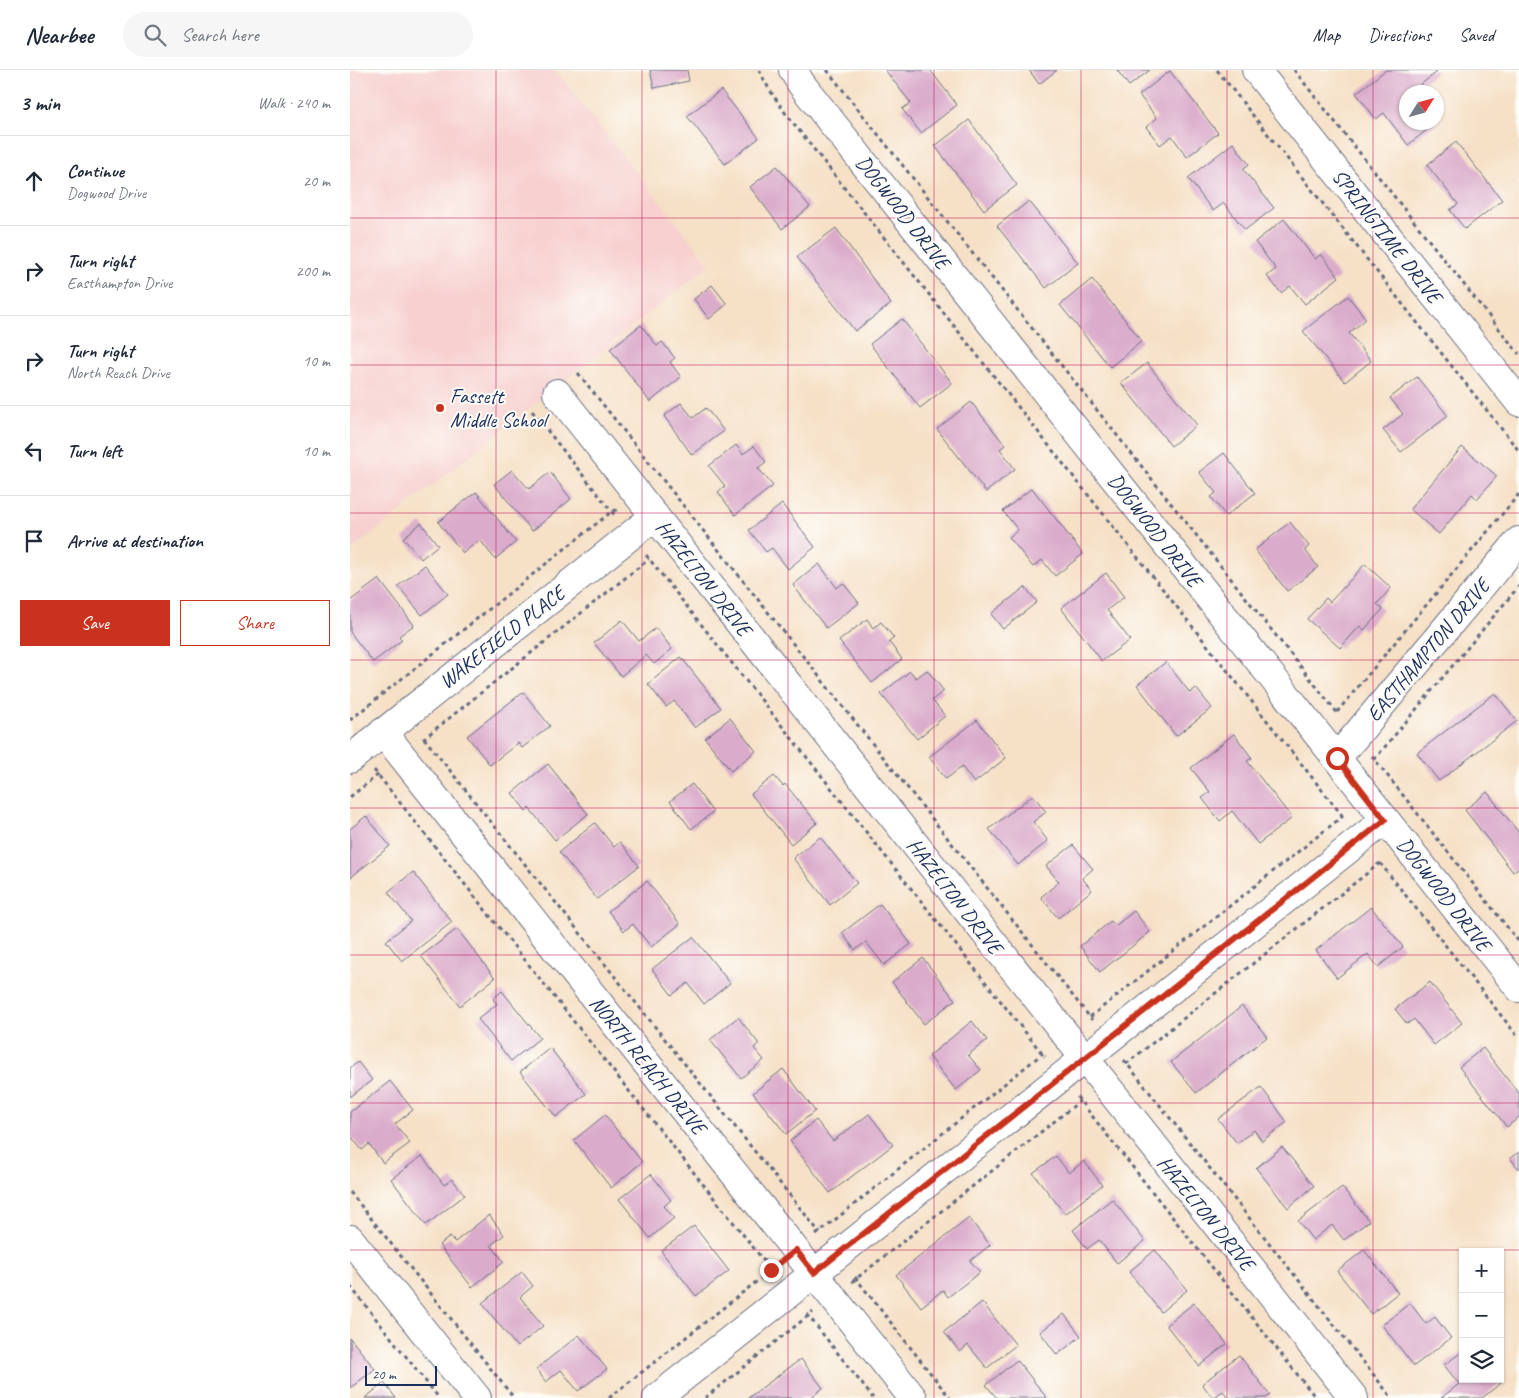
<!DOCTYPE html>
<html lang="en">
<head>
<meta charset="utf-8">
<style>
  body { margin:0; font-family:Caveat,sans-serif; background:#f6f6f7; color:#1f2937 }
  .controls { position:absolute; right:15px; bottom:15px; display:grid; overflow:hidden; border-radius:0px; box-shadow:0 1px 4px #0004 }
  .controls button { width:45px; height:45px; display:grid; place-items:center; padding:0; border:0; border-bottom:1px solid #e0e1e3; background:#fff; color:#1f2937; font:25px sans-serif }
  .compass { position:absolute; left:1049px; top:15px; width:45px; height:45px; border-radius:50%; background:#fff; box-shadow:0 1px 4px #0004; rotate:53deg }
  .scale { position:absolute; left:15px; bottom:12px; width:72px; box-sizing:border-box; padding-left:5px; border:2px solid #1b2f5e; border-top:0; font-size:14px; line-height:18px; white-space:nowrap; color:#1b2f5e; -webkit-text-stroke:4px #fdfcf7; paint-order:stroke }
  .stop { position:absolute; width:15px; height:15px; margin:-11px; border:4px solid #c8321e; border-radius:50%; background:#fff }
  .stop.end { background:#c8321e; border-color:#fff; box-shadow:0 1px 5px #0008 }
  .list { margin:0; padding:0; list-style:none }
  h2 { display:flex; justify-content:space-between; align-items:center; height:65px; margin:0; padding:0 20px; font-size:21px }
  h2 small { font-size:16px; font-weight:400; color:#747a83 }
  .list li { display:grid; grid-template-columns:32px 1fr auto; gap:15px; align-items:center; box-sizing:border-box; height:90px; padding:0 20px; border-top:1px solid #e0e1e3 }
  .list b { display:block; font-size:19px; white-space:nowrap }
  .list p { margin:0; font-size:16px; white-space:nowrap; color:#747a83 }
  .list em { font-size:16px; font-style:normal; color:#747a83 }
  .actions { display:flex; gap:10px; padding:15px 20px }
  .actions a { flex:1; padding:11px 0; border:1px solid #c8321e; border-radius:0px; text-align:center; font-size:18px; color:#c8321e }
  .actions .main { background:#c8321e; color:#fff }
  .icon { flex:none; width:28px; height:28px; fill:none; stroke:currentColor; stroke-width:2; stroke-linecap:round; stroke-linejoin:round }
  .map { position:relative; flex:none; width:1169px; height:1328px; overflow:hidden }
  header { display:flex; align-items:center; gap:30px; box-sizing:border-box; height:70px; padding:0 25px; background:#fff; border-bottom:1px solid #e0e1e3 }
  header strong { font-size:24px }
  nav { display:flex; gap:28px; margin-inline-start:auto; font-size:18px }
  .search { width:350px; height:45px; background:#f6f6f7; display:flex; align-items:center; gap:12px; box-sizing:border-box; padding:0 18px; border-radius:28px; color:#747a83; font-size:19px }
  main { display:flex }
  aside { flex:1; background:#fff }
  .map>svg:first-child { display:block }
  .built { fill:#f7d0cf }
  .building { fill:#daabcb }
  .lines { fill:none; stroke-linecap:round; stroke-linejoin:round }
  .minor-casing { stroke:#686d82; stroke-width:30 }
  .path { stroke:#686d82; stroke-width:3; stroke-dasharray:4 4; stroke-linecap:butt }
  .minor { stroke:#fff; stroke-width:28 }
  .route { stroke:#c8321e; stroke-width:6 }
  .grid { fill:none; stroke:#c2185b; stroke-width:1; stroke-opacity:0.55 }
  .poi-dot { fill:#c8321e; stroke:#fdfcf7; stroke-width:2 }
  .labels { text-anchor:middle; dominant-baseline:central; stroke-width:4; stroke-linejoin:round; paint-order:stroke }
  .street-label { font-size:21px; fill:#1b2f5e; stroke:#fdfcf7 }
  .poi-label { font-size:21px; fill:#1b2f5e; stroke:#fdfcf7; text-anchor:start }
</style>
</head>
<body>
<header>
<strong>Nearbee</strong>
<div class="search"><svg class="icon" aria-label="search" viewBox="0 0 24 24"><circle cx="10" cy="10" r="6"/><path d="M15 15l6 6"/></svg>Search here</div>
<nav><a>Map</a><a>Directions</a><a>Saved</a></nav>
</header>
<main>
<aside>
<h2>3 min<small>Walk · 240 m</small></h2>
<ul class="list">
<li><svg class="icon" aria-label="ahead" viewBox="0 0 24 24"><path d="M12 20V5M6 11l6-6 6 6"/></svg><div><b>Continue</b><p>Dogwood Drive</p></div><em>20 m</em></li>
<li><svg class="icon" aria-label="right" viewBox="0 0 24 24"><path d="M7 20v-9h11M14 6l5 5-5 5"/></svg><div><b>Turn right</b><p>Easthampton Drive</p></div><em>200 m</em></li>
<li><svg class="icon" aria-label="right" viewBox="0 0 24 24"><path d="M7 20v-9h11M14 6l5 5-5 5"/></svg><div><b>Turn right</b><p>North Reach Drive</p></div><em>10 m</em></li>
<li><svg class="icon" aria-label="left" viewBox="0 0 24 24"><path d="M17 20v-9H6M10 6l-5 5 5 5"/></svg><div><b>Turn left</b></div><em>10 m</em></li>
<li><svg class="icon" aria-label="arrive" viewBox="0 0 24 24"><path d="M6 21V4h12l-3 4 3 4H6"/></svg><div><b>Arrive at destination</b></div></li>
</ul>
<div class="actions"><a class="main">Save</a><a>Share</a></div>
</aside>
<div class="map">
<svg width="1169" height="1328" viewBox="0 0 1169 1328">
  <rect width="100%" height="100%" fill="#fdfcf7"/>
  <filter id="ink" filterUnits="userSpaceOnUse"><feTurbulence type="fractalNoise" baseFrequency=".02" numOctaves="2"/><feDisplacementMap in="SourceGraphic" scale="10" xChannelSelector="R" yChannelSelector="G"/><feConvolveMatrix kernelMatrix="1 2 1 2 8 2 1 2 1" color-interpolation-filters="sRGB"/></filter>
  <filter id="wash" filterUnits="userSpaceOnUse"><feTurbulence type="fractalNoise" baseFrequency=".0096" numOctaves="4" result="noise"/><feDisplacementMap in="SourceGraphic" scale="20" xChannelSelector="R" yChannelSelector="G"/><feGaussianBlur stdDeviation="1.12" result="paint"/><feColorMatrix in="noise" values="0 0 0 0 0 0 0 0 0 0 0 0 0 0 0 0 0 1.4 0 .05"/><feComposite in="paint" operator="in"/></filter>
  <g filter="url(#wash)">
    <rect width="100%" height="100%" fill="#f6e0c6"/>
    <polygon class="built" points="0,0 205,0 360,195 0,481"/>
    <g id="blocks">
      <g class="building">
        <polygon points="300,0 337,0 339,11 304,18"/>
        <polygon points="535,0 580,0 607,35 571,63 552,39 561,33"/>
        <polygon points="679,0 707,0 689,14"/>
        <polygon points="767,0 800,0 779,16"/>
        <polygon points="1036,0 1085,0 1087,2 1061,22 1056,22 1056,52 1087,52 1058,75 1034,43 1026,49 1006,23"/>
        <polygon points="820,1 868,63 837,87 822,66 810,75 796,57 807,48 789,25"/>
        <polygon points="371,20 409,68 375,94 337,46"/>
        <polygon points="619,50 667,115 634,140 585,76"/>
        <polygon points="1106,72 1152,130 1115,159 1100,140 1108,134 1077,95"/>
        <polygon points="883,73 899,94 893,99 924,138 895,160 874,133 863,141 838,108"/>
        <polygon points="427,96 460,137 432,159 400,117"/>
        <polygon points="679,131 728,193 696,218 647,156"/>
        <polygon points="934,149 965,189 971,184 989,207 955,234 940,216 931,223 917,206 926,199 905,172"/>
        <polygon points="486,158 541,234 505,261 447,187"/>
        <polygon points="742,209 792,271 760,297 710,235"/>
        <polygon points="362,215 377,234 359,249 344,229"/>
        <polygon points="998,226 1016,249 999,263 1021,291 995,312 953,261"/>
        <polygon points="552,249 602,313 570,338 520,274"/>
        <polygon points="291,255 307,276 312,272 325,288 320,292 331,307 300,332 260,279"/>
        <polygon points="797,293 847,355 821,376 771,313"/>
        <polygon points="1067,307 1098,346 1051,382 1033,360 1053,344 1040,328"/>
        <polygon points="621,332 655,375 650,379 665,399 636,422 587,359"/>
        <polygon points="331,333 343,348 356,338 374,361 342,385 314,346"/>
        <polygon points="386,375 393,384 404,376 416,392 408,398 423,416 385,445 368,422 375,416 359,396"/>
        <polygon points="1112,377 1147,406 1127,429 1122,424 1089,464 1060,439"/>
        <polygon points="874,383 905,423 876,446 861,427 866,423 849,402"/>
        <polygon points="162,400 179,419 200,402 221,429 182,461 144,414"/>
        <polygon points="682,418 733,484 705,506 692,490 683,497 659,467 668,460 653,441"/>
        <polygon points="126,422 166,472 145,489 130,470 113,483 88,452"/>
        <polygon points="432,434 465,477 438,499 422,478 416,482 399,460"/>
        <polygon points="940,452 959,476 955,480 968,497 937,521 905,480"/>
        <polygon points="71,453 88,475 71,489 53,468"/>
        <polygon points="469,494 487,518 493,513 509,533 476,558 443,515"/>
        <polygon points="1015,494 1041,518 1027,534 1033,539 1014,560 1010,556 990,578 957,549 976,528 980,532"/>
        <polygon points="75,495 98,524 72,545 48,516"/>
        <polygon points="756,503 774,527 757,540 780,570 752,591 711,538"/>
        <polygon points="29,509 64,555 49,566 52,570 23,592 0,562 0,531"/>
        <polygon points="675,517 687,532 653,559 641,544"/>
        <polygon points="517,549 523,558 531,552 544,568 539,572 552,589 522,613 489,571"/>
        <polygon points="272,550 289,571 306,558 322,579 304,594 296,585 271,606 244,573"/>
        <polygon points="331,587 371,638 345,658 324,631 316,637 298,614"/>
        <polygon points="816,592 840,623 846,618 862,638 826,666 787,615"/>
        <polygon points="577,600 594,621 582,630 595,646 567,669 531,624 560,601 566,608"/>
        <polygon points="173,622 200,656 172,678 168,673 140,695 117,666"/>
        <polygon points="1145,623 1167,651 1089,711 1067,683"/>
        <polygon points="380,648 406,681 381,701 355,668"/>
        <polygon points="627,650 656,688 624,713 612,697 596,709 579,687"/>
        <polygon points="884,664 902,688 897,691 942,748 908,774 882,741 870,751 852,728 860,722 841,698"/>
        <polygon points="198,694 238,744 205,770 179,738 176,741 162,723"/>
        <polygon points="424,706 433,716 435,714 467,753 441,774 401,724"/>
        <polygon points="342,714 363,742 341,759 320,731"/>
        <polygon points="1137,722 1169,763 1169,797 1163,802 1115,740"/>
        <polygon points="683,725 696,742 683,752 698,771 668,795 639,759"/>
        <polygon points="16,746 40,776 0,808 0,759"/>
        <polygon points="245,753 264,777 270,772 289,796 247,829 209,782"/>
        <polygon points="470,767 507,813 480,835 443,788"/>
        <polygon points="723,775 743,799 732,808 742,820 708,848 691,827 709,812 696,796"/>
        <polygon points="63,802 102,852 52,891 36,871 61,851 38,822"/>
        <polygon points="297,811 330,854 301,877 283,854 274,861 258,841"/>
        <polygon points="530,834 561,874 534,895 516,872 505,880 492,863"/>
        <polygon points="1021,837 1053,877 1028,897 1018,884 987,908 966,880"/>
        <polygon points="784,841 800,862 750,902 730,876 761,851 765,856"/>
        <polygon points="107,859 145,908 110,936 71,886"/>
        <polygon points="343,867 380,913 354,934 338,913 322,925 302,899"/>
        <polygon points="573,888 605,930 574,954 542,912"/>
        <polygon points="1080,912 1112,953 1084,975 1064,949 1057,954 1045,939"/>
        <polygon points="152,921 190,968 161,991 128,949 147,934 143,929"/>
        <polygon points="892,936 917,967 846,1023 821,992"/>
        <polygon points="388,947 409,974 404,978 414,990 391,1008 360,970"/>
        <polygon points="622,951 637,970 618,985 631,1000 606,1020 579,986"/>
        <polygon points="200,978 236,1024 206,1047 170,1002"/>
        <polygon points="1133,978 1169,1024 1169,1047 1157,1057 1109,997"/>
        <polygon points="8,992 22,1010 0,1027 0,998"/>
        <polygon points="433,999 465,1041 436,1064 403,1023"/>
        <polygon points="40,1011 63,1040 45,1054 60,1073 33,1093 19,1074 12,1080 0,1065 0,1042"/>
        <polygon points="911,1017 937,1052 912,1071 904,1060 887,1073 868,1049"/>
        <polygon points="519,1044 543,1075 480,1123 440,1071 466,1050 483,1071"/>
        <polygon points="255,1045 292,1092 261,1118 224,1070"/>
        <polygon points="932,1077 964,1116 938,1138 906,1098"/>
        <polygon points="1169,1082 1169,1099 1160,1088"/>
        <polygon points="72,1086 94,1115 102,1109 115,1125 76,1155 41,1109"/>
        <polygon points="706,1086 719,1103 734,1091 752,1115 715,1144 683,1103"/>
        <polygon points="301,1104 321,1130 314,1136 324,1148 300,1168 269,1129"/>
        <polygon points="992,1117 1019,1151 994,1170 982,1155 963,1170 948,1151"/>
        <polygon points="762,1129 795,1171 767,1193 749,1170 737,1179 723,1160"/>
        <polygon points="139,1145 154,1165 141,1175 154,1192 122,1217 89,1175 100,1167 105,1172"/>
        <polygon points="619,1148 640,1175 620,1191 630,1202 598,1227 593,1220 571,1237 546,1205"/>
        <polygon points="344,1156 379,1201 346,1226 311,1181"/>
        <polygon points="805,1180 837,1220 811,1242 779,1202"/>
        <polygon points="1014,1180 1048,1223 1021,1244 987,1201"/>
        <polygon points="172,1202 183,1216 170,1227 193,1256 167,1277 132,1233"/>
        <polygon points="632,1232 666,1275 637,1298 618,1275 610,1282 594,1262"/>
        <polygon points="844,1233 877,1274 849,1296 816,1255"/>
        <polygon points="1060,1233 1076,1254 1085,1247 1101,1268 1064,1296 1032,1255"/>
        <polygon points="714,1244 731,1266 707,1285 690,1262"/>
        <polygon points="229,1265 257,1299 228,1321 211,1300 196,1312 186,1299"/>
        <polygon points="0,1268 25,1299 0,1318"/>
        <polygon points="1113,1281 1113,1309 1149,1309 1151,1313 1132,1328 1091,1328 1109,1314 1094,1295"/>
        <polygon points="889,1285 920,1325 916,1328 879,1328 873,1321 863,1328 852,1314"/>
        <polygon points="451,1289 473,1318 460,1328 398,1328"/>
        <polygon points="667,1290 697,1328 647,1328 636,1315"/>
        <polygon points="34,1313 46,1328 15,1328"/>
      </g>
    </g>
  </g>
  <g filter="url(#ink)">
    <use href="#blocks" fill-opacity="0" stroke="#686d82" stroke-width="1"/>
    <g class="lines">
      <g class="minor-casing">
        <g id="minor">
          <polyline points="443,0 452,15 1169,918"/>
          <polyline points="906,0 1169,332"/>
          <polyline points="207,323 1004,1328"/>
          <polyline points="33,662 563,1328"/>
          <polyline points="987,688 1169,471"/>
          <polyline points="0,689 305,446"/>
          <polyline points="0,1169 127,1328"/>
          <polyline points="307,1328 1035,750"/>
        </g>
      </g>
      <g class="path">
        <polyline points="409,0 419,19 436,44 995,749"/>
        <polyline points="477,0 989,645"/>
        <polyline points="867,0 1169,381"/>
        <polyline points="944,0 1169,284"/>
        <polyline points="228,303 742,950"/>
        <polyline points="182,341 266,447"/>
        <polyline points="296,485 695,987"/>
        <polyline points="987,642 1169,424"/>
        <polyline points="0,650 261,442 268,439"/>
        <polyline points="74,668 470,1163"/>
        <polyline points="73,669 299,489"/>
        <polyline points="1022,686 1169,872"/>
        <polyline points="1024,690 1169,516"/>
        <polyline points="24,700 422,1201"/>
        <polyline points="0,727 29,704"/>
        <polyline points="1030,793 1169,968"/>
        <polyline points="740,947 993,746"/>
        <polyline points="774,990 1042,1328"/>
        <polyline points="776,994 1030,793"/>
        <polyline points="727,1027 966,1328"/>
        <polyline points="0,1122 164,1328"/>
        <polyline points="466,1165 693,983"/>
        <polyline points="505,1207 600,1328"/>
        <polyline points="502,1212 730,1031"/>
        <polyline points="0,1216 89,1328"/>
        <polyline points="457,1244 523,1328"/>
        <polyline points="259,1328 425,1197"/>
        <polyline points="355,1328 463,1242"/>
      </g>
      <use href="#minor" class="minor"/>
    </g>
  </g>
  <g class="lines" filter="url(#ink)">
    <polyline class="route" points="421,1200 446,1180 464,1203 1035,750 987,688"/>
  </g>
  <path class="grid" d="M 146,0 L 146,1328M 292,0 L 292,1328M 438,0 L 438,1328M 584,0 L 584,1328M 731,0 L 731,1328M 877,0 L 877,1328M 1023,0 L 1023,1328M 0,148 L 1169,148M 0,295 L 1169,295M 0,443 L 1169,443M 0,590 L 1169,590M 0,738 L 1169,738M 0,885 L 1169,885M 0,1033 L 1169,1033M 0,1180 L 1169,1180"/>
  <circle class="poi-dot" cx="90" cy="338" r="5"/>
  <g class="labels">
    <g class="street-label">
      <text transform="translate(553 142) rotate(52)">DOGWOOD DRIVE</text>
      <text transform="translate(1037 166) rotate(52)">SPRINGTIME DRIVE</text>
      <text transform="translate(805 460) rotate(52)">DOGWOOD DRIVE</text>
      <text transform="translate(354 508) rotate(52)">HAZELTON DRIVE</text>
      <text transform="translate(152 567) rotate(-38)">WAKEFIELD PLACE</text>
      <text transform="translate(1078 580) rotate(-50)">EASTHAMPTON DRIVE</text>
      <text transform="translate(1094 824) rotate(52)">DOGWOOD DRIVE</text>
      <text transform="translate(605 826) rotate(52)">HAZELTON DRIVE</text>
      <text transform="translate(298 995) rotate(51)">NORTH REACH DRIVE</text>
      <text transform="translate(856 1143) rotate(51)">HAZELTON DRIVE</text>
    </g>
    <g class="poi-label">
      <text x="100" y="326">Fassett<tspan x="100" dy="24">Middle School</tspan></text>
    </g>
  </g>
</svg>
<div class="controls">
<button>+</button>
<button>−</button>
<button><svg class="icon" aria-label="layers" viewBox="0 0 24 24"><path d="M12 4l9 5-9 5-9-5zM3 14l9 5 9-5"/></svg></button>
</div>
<svg class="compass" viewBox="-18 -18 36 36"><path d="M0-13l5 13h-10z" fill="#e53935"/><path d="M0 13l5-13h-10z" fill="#747a83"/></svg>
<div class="scale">20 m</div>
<div class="stop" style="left:987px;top:688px"></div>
<div class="stop end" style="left:421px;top:1200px"></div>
</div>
</main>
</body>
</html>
